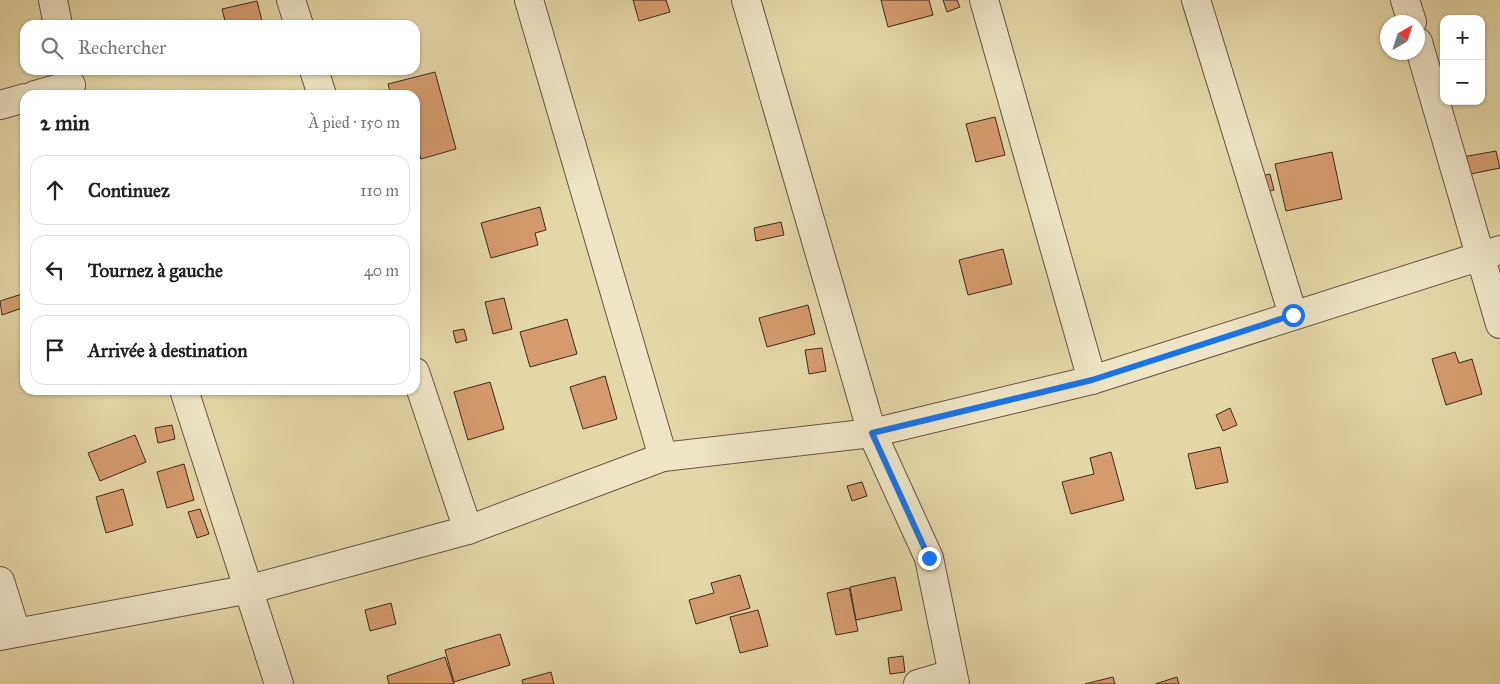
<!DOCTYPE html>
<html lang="fr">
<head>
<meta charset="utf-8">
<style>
  body { margin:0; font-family:"IM FELL Great Primer",serif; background:#f2f2f2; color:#222 }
  .controls { position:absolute; right:15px; top:15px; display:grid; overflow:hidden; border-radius:10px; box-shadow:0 1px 4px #0004 }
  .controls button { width:45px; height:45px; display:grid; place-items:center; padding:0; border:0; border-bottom:1px solid #e0e0e0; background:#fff; color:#222; font:25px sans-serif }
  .compass { position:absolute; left:1380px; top:15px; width:45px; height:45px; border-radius:50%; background:#fff; box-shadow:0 1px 4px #0004; rotate:39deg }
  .stop { position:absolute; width:15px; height:15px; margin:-11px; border:4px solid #1a73e8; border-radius:50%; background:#fff }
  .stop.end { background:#1a73e8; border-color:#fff; box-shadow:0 1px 5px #0008 }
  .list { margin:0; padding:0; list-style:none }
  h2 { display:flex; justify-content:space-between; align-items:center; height:65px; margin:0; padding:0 20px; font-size:21px }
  h2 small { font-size:16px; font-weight:400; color:#767676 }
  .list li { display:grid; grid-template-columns:32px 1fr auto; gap:15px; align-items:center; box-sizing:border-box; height:70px; margin:0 10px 10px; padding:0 10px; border:1px solid #e0e0e0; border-radius:15px }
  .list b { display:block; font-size:19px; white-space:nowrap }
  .list em { font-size:16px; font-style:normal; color:#767676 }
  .icon { flex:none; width:28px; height:28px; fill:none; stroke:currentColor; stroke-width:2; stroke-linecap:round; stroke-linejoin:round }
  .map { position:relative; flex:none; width:1500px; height:684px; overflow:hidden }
  .search { position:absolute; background:#fff; box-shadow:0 1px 4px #0004; left:20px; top:20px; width:400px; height:55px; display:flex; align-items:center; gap:12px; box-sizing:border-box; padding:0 18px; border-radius:15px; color:#767676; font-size:19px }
  .panel { position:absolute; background:#fff; box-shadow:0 1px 4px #0004; left:20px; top:90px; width:400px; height:305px; border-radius:15px }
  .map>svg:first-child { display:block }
  .building { fill:#d59b6c; stroke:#3e2920 }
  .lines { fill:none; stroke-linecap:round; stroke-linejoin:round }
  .street-casing { stroke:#685442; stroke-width:30 }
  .street { stroke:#ede5c5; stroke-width:28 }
  .route { stroke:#1a73e8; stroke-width:6 }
</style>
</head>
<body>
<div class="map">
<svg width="1500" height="684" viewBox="0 0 1500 684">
  <rect width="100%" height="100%" fill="#e4d7a6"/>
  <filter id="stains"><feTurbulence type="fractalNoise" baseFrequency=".004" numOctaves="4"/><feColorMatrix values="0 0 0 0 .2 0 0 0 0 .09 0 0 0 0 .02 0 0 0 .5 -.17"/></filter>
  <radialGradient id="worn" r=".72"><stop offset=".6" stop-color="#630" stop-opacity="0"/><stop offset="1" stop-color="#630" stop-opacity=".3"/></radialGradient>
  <g class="building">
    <polygon points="633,0 666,0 670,12 639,21"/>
    <polygon points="881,0 929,0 933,15 888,27"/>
    <polygon points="943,0 957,0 960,7 947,12"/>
    <polygon points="257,1 263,25 226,25 222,9"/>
    <polygon points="435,72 456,149 421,159 415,138 415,95 391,95 388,84"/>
    <polygon points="995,117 1005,155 976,162 966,124"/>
    <polygon points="1496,151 1500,168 1461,176 1457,158"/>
    <polygon points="1332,152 1342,199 1286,211 1275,164"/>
    <polygon points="1270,174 1274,190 1262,193 1258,177"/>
    <polygon points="540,207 546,230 535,233 538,245 491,258 481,223"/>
    <polygon points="781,222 784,235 756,241 754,228"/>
    <polygon points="1003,249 1012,284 968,295 959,260"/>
    <polygon points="25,293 25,307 2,315 0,301"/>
    <polygon points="504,298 512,329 493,334 485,302"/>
    <polygon points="808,305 815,334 767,347 759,318"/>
    <polygon points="567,319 577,354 530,367 520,332"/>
    <polygon points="464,329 467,340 456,343 453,331"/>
    <polygon points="822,348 826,371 809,374 805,350"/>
    <polygon points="1455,352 1459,363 1472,359 1482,394 1446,405 1432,359"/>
    <polygon points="605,376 617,419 583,429 570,387"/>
    <polygon points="490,382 504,429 468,440 454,392"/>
    <polygon points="1230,408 1237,425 1223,431 1216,415"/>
    <polygon points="172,425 175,439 158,443 155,428"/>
    <polygon points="135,435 146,462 100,481 88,453"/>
    <polygon points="1220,447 1228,482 1196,489 1188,454"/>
    <polygon points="1111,452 1124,500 1071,514 1062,482 1094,474 1090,458"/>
    <polygon points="184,464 194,500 167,508 157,472"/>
    <polygon points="862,482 867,496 852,501 847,486"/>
    <polygon points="123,489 133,525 106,533 96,497"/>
    <polygon points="200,509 209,534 197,538 188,512"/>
    <polygon points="740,575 750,608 696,624 689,600 714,593 711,583"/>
    <polygon points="895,577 902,610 856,620 850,587"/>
    <polygon points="849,588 858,631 836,635 827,593"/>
    <polygon points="391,603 396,624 370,631 365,610"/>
    <polygon points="758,610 768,646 740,653 730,617"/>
    <polygon points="500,634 510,665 454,682 445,650"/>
    <polygon points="903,656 905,672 890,674 888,658"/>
    <polygon points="445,657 454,684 389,684 387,676"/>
    <polygon points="551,672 554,684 523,684 522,680"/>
    <polygon points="1113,677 1115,684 1085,684"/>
    <polygon points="1177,677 1179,684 1155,684"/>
  </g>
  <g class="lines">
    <g class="street-casing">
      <g id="street">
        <polyline points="53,0 58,25"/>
        <polyline points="291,0 299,25"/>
        <polyline points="529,0 663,457"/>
        <polyline points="746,0 872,433 929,558 955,684"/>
        <polyline points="984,0 1092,380"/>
        <polyline points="1196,0 1293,315"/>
        <polyline points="1405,0 1412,22"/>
        <polyline points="1418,42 1500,324"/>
        <polyline points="314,70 322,95"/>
        <polyline points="35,95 71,85"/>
        <polyline points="0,105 25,98"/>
        <polyline points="415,372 468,530"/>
        <polyline points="184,390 279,684"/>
        <polyline points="0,581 16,632"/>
        <polyline points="0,636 250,589 468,530 663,457 872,433 1092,380 1500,250"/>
        <polyline points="918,684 952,674"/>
      </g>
    </g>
    <use href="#street" class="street"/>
  </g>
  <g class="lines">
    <polyline class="route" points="929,558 872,433 1092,380 1293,315"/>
  </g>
  <rect width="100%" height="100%" filter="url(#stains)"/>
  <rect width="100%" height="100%" fill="url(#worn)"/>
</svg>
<div class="controls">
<button>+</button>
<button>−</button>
</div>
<svg class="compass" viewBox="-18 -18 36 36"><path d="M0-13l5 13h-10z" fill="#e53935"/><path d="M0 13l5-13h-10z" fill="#767676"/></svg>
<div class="stop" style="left:1293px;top:315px"></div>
<div class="stop end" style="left:929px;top:558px"></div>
<div class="search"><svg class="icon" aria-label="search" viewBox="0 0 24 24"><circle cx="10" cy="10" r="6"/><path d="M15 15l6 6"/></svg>Rechercher</div>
<section class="panel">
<h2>2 min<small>À pied · 150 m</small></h2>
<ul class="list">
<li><svg class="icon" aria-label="ahead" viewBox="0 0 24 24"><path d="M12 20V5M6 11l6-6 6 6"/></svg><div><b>Continuez</b></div><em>110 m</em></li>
<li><svg class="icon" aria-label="left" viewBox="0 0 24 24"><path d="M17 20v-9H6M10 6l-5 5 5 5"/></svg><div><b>Tournez à gauche</b></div><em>40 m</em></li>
<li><svg class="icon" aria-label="arrive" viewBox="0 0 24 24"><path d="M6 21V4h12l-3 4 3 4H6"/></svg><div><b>Arrivée à destination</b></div></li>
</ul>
</section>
</div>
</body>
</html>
